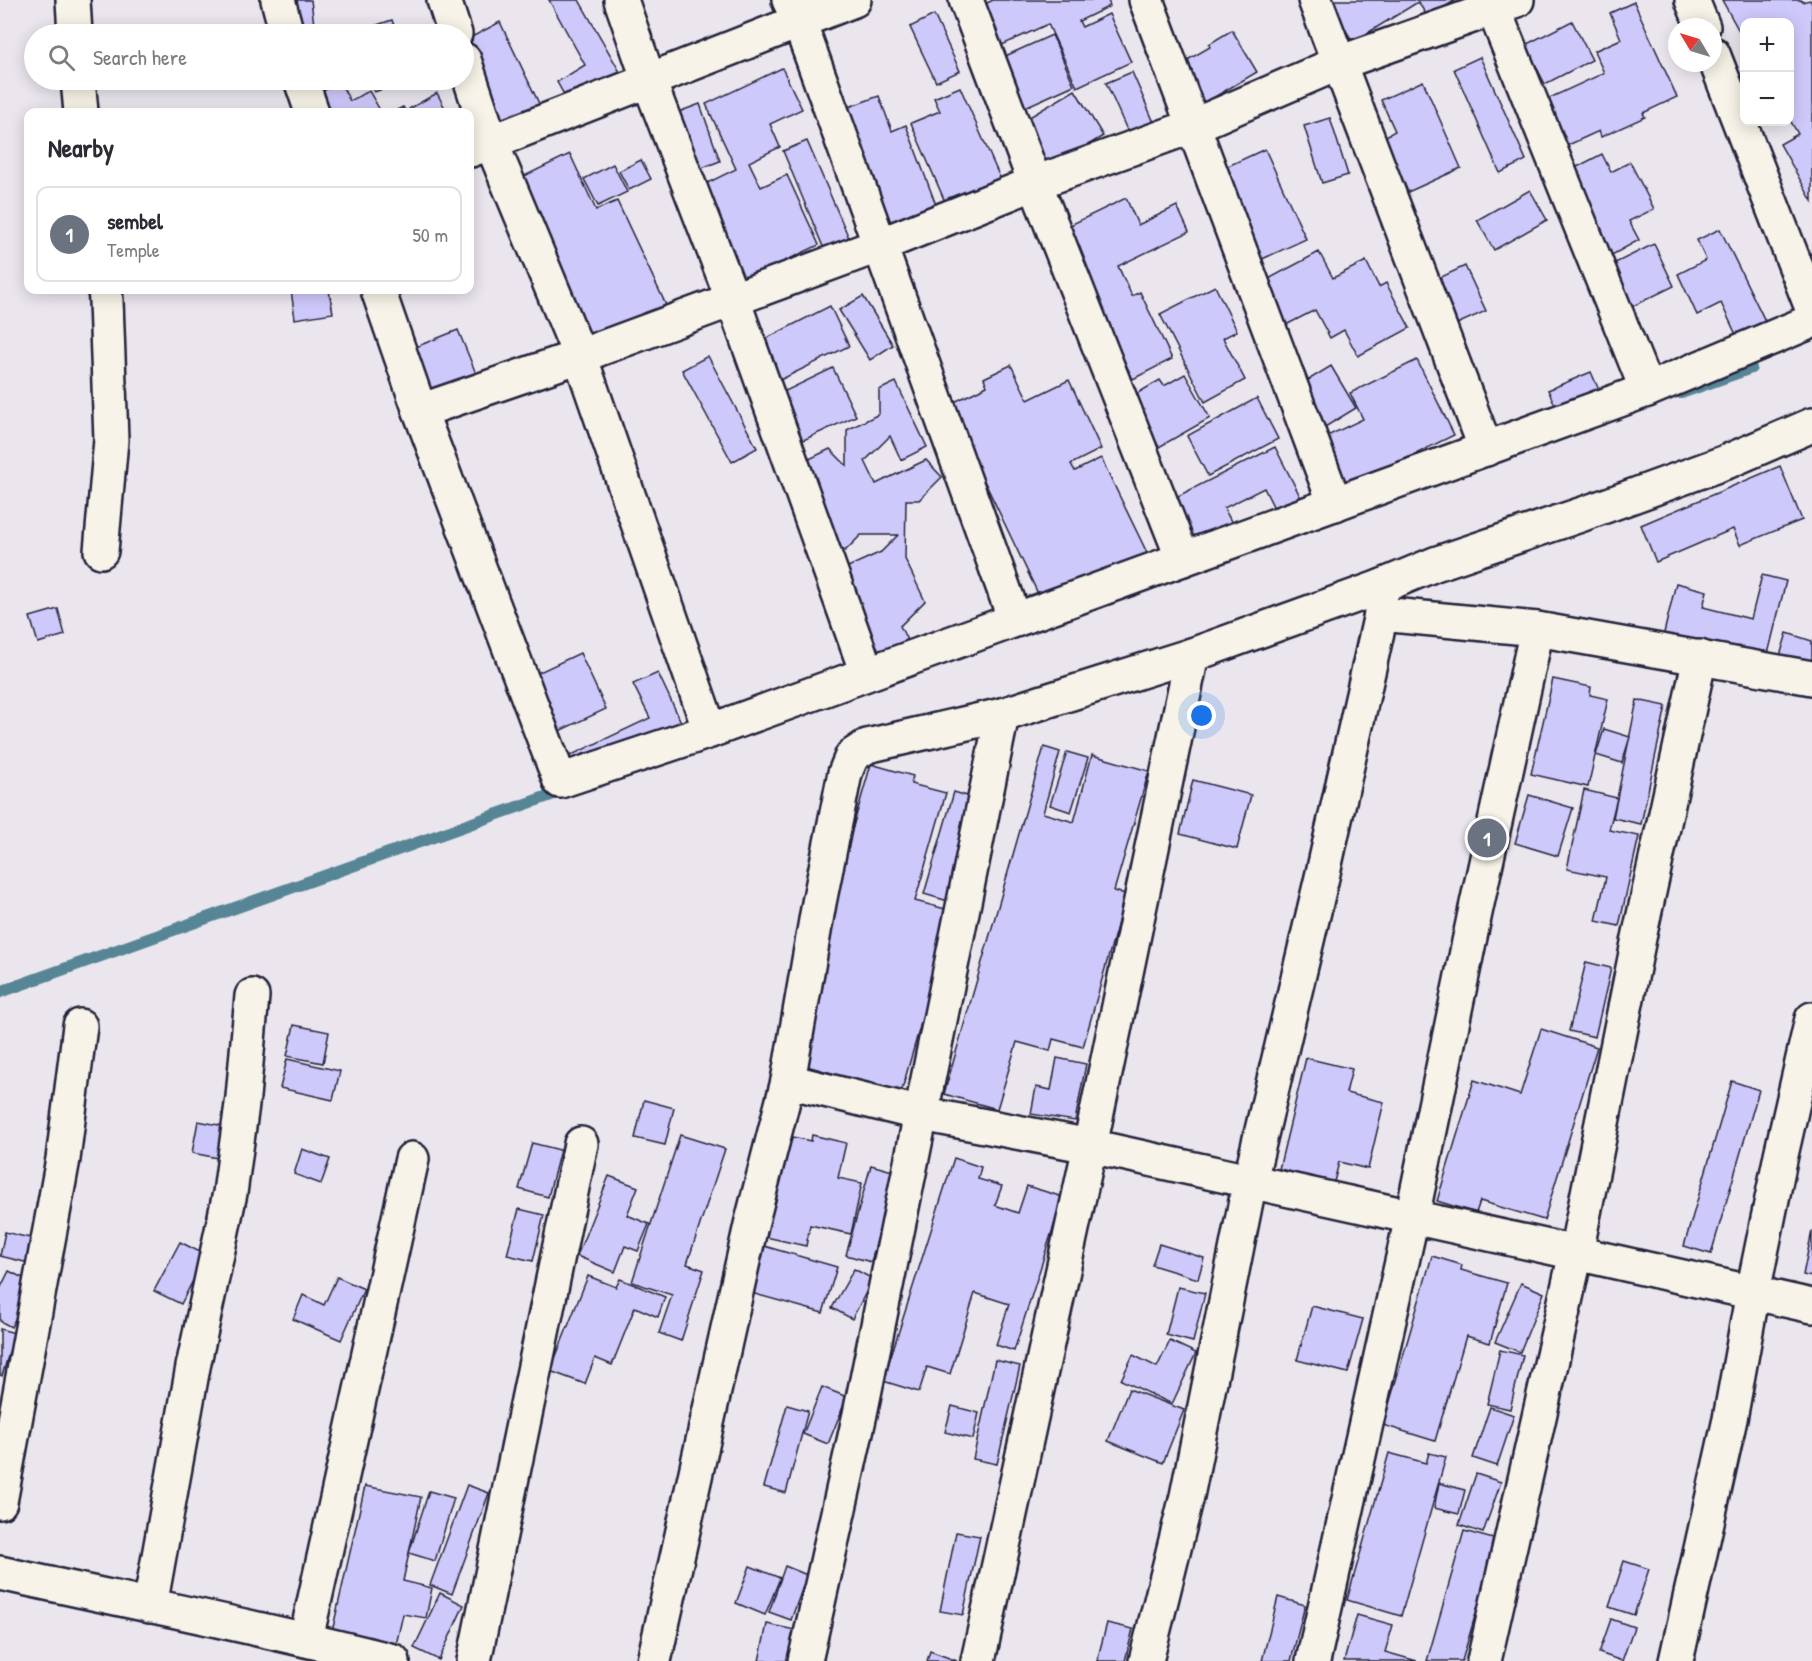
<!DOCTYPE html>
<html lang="en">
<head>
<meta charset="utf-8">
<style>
  body { margin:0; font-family:"Patrick Hand",sans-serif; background:#f2f2f3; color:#2b2b33 }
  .controls { position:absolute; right:18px; top:18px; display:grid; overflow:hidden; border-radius:12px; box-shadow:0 3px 15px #0003 }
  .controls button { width:54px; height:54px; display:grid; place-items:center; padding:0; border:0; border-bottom:2px solid #e1e1e2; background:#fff; color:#2b2b33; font:30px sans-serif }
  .compass { position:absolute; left:1668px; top:18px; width:54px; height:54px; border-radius:50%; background:#fff; box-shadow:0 3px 15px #0003; rotate:308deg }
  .you { position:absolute; left:1202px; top:716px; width:21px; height:21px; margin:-15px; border:4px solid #fff; border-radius:50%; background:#1a73e8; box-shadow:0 0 0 9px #1a73e833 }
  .badge { display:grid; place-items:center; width:39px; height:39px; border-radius:50%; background:#d1495b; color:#fff; font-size:20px; font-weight:700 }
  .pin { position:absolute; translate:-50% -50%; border:3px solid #fff; box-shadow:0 2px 6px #0006 }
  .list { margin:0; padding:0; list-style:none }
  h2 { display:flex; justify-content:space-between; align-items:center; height:78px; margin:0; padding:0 24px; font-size:26px }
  h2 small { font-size:20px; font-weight:400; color:#7c7c81 }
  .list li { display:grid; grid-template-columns:39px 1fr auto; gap:18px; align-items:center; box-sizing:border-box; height:96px; margin:0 12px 12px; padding:0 12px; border:2px solid #e1e1e2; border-radius:12px }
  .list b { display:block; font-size:22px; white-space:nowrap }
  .list p { margin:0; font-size:20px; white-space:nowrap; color:#7c7c81 }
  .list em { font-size:20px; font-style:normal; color:#7c7c81 }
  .icon { flex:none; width:33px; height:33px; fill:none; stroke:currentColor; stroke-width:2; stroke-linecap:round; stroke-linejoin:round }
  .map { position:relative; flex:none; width:1812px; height:1661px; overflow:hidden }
  .search { position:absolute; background:#fff; box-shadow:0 3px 15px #0003; left:24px; top:24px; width:450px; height:66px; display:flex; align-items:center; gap:15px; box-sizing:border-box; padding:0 21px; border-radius:33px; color:#7c7c81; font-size:22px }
  .panel { position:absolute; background:#fff; box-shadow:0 3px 15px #0003; left:24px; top:108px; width:450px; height:186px; border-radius:12px }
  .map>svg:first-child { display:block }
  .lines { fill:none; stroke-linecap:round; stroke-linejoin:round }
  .stream { stroke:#568696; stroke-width:12 }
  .building { fill:#cec9fb; stroke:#22223b; stroke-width:1.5 }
  .minor-casing { stroke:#22223b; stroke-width:38 }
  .tertiary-casing { stroke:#22223b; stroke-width:38 }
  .minor { stroke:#f7f3e8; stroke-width:33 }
  .tertiary { stroke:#f7f3e8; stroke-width:33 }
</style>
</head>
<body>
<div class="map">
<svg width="1812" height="1661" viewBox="0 0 1812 1661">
  <rect width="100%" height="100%" fill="#ebe6ee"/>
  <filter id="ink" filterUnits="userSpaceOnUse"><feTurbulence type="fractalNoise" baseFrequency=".0167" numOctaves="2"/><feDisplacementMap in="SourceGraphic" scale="12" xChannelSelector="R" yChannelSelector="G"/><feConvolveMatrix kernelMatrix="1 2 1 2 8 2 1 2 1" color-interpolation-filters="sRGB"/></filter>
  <g filter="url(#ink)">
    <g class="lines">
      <g class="stream">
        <polyline points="1681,393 1751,368"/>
        <polyline points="0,992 565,790"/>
      </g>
    </g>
    <g class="building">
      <polygon points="281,0 311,0 315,34 284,34"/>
      <polygon points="549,0 579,0 624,79 572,109 557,82 585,65"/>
      <polygon points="993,0 1108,0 1110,6 1079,21 1082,27 1109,14 1131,62 1077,87 1048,24 1000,46 981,6"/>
      <polygon points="1327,0 1456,0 1428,17 1418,2 1353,42"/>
      <polygon points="1722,0 1801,0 1802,2 1810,0 1812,4 1812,201 1780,144 1798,134 1790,120 1790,22 1744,22 1744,40"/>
      <polygon points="1634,2 1677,97 1643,113 1645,117 1601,137 1599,131 1566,146 1545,100 1604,73 1594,51 1621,39 1610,13"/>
      <polygon points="934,15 960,71 936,82 910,27"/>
      <polygon points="392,20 397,34 350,34"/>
      <polygon points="1572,21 1592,60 1545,84 1525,45"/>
      <polygon points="500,22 544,114 507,132 464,41"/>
      <polygon points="1232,30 1257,72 1201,105 1177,66 1210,47 1209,44"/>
      <polygon points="1052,35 1074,85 1023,108 1001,58"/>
      <polygon points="1480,57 1526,160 1500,173 1454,69"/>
      <polygon points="782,68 802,109 770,124 780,147 749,162 761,187 787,175 819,245 740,282 697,188 736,169 706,104"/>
      <polygon points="1132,72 1156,127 1131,139 1106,83"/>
      <polygon points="370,80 410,80 374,92"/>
      <polygon points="1423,81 1461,168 1408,192 1384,137 1395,131 1381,100"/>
      <polygon points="340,82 350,101 369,91 381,112 312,112 305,100"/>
      <polygon points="960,87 1001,180 946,204 911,123 940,111 934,98"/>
      <polygon points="1075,90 1103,136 1050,168 1021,122"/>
      <polygon points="437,93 447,112 411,112 409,109"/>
      <polygon points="879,96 892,131 906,125 936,205 888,223 846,108"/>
      <polygon points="700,104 720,161 694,171 673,114"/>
      <polygon points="403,107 406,112 393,112"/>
      <polygon points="1330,118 1348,175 1322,183 1304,126"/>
      <polygon points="807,141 849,238 824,249 783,151"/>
      <polygon points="1265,149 1306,239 1258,261 1217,171"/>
      <polygon points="570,154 596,210 617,201 666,305 621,327 591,338 516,180"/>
      <polygon points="1602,154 1611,172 1630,162 1654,209 1629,221 1639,240 1612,255 1569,171"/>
      <polygon points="641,160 651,179 629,190 619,171"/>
      <polygon points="613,164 627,192 598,206 584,179"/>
      <polygon points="1530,190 1547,220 1494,250 1477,220"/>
      <polygon points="1126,198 1138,225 1177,206 1189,232 1118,266 1132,296 1140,292 1172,359 1133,379 1060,230"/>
      <polygon points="1720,229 1770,331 1741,345 1721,303 1697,315 1678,274 1706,260 1697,240"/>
      <polygon points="1654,244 1674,286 1629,308 1609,266"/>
      <polygon points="1319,252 1333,278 1366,261 1379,287 1386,283 1410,328 1358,356 1344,330 1330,338 1315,310 1284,326 1261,283"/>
      <polygon points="1465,266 1486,311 1457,324 1437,279"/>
      <polygon points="1215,286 1237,331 1223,338 1245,380 1205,402 1160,314"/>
      <polygon points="291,290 329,290 333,313 295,319"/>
      <polygon points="863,296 893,345 870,360 839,310"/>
      <polygon points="830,306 849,346 776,382 757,343"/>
      <polygon points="458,330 480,383 431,404 408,350"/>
      <polygon points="708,356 757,448 732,462 682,370"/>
      <polygon points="1417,360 1454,435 1346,488 1321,439 1363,419 1350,393"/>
      <polygon points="1011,365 1028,400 1069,380 1101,449 1071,464 1075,471 1101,458 1152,563 1042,602 948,405 987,386 984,378"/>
      <polygon points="1331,366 1356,408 1325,427 1300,385"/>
      <polygon points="833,368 856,416 799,442 777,395"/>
      <polygon points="1591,372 1599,390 1557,409 1548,390"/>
      <polygon points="1185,374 1210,418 1159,447 1131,397 1160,380 1164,386"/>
      <polygon points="896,382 927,447 901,460 890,436 865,461 876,484 926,460 942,477 919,500 906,500 905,559 925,601 900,626 910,646 883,659 841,570 881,552 898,535 861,535 845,551 839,546 801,463 830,449 847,466 847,430 879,414 879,390"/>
      <polygon points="1257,398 1278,439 1208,476 1187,436"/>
      <polygon points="1275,447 1303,502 1278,516 1264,488 1224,508 1233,525 1194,544 1172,499"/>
      <polygon points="1780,466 1802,520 1740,545 1733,529 1656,562 1641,525"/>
      <polygon points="1762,575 1786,581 1766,662 1663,637 1676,583 1707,591 1703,607 1751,619"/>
      <polygon points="58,609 65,635 38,643 30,617"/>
      <polygon points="1787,633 1812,641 1812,669 1779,659"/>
      <polygon points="580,653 606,709 557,732 531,676"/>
      <polygon points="658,673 689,739 580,791 565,758 650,718 633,684"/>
      <polygon points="1553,679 1591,687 1590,695 1608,699 1588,787 1531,774"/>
      <polygon points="1637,700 1666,706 1641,824 1613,818"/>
      <polygon points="1604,729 1630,737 1622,763 1596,755"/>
      <polygon points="1044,747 1060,752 1043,813 1074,822 1092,755 1149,771 1114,891 1126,894 1083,1047 1053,1039 1050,1051 1017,1042 997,1109 944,1094"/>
      <polygon points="1067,752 1088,758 1071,812 1050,805"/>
      <polygon points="871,764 913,776 911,784 946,793 915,901 953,911 901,1093 786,1060"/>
      <polygon points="1193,780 1251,795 1237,849 1180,834"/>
      <polygon points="1584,790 1617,798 1609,830 1639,836 1619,926 1596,921 1606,877 1567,869"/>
      <polygon points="954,792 977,799 948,901 924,894"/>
      <polygon points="1529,795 1573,808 1558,856 1515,843"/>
      <polygon points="1586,962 1611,968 1595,1037 1569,1031"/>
      <polygon points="294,1025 329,1032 323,1063 287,1056"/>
      <polygon points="1541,1029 1597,1047 1544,1220 1480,1201 1476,1213 1437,1201 1474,1080 1520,1095"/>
      <polygon points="1057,1058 1086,1064 1075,1121 1031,1114 1036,1087 1051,1090"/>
      <polygon points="1306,1058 1352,1069 1346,1093 1384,1102 1368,1169 1339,1162 1334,1182 1279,1169"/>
      <polygon points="287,1059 340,1071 333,1100 280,1088"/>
      <polygon points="1732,1081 1759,1090 1711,1254 1684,1246"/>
      <polygon points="644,1100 674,1108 665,1145 635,1138"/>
      <polygon points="198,1121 224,1126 218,1158 192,1153"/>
      <polygon points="779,1134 811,1141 812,1135 846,1143 838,1178 862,1183 851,1234 810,1225 806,1246 757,1235"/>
      <polygon points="680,1135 725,1149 687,1264 704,1270 681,1341 659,1333 672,1295 632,1282"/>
      <polygon points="532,1143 560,1150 548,1197 519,1189"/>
      <polygon points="302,1149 330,1159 321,1184 294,1174"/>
      <polygon points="954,1158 981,1167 978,1179 1002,1186 995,1205 1018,1213 1027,1186 1063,1197 1014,1351 996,1345 1009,1304 975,1293 950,1374 927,1367 919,1392 883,1381"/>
      <polygon points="871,1165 896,1172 871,1262 846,1255"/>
      <polygon points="609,1176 638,1187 627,1215 649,1224 638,1251 625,1246 615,1272 577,1256"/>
      <polygon points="519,1209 544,1215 533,1261 507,1255"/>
      <polygon points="1812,1231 1812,1277 1803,1275"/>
      <polygon points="5,1232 34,1239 29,1263 0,1256"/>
      <polygon points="180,1242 206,1255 181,1304 154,1291"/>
      <polygon points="757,1244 837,1267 823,1313 744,1291"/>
      <polygon points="1159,1244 1204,1258 1198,1279 1152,1265"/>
      <polygon points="1432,1256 1462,1265 1461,1270 1507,1283 1490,1343 1466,1336 1435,1441 1383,1425"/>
      <polygon points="854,1269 873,1279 852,1319 832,1308"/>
      <polygon points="9,1271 33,1283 11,1327 0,1321 0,1289"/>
      <polygon points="588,1276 616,1287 620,1279 665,1297 658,1317 635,1307 612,1365 595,1358 585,1384 550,1371"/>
      <polygon points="337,1277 364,1289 341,1340 293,1319 303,1295 324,1305"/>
      <polygon points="1521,1283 1544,1293 1520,1352 1495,1342"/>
      <polygon points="1178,1287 1205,1293 1193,1342 1166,1335"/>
      <polygon points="1312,1306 1363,1319 1348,1373 1297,1360"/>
      <polygon points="0,1329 15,1333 2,1376 0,1375"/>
      <polygon points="1170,1341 1196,1353 1172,1404 1121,1380 1133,1355 1157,1367"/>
      <polygon points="1500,1350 1523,1355 1510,1409 1487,1404"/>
      <polygon points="995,1360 1020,1366 997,1464 973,1459"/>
      <polygon points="822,1387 847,1397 828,1444 803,1434"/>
      <polygon points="1129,1389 1184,1410 1163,1463 1108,1441"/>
      <polygon points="787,1405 808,1411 786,1493 764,1487"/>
      <polygon points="952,1406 979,1413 973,1439 945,1432"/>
      <polygon points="1490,1407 1514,1415 1497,1466 1473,1458"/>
      <polygon points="1389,1453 1426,1463 1429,1453 1446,1457 1401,1616 1347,1600"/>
      <polygon points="1476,1474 1501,1482 1483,1533 1459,1525"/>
      <polygon points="1439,1483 1465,1490 1459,1514 1434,1508"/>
      <polygon points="467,1485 489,1493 452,1594 430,1585"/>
      <polygon points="365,1486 421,1497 403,1581 432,1588 426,1618 403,1614 396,1645 332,1632"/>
      <polygon points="429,1491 454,1498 435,1561 409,1553"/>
      <polygon points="1464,1531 1497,1540 1462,1661 1427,1661"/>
      <polygon points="956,1532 980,1536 963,1615 940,1611"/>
      <polygon points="1624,1561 1649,1569 1634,1615 1609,1607"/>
      <polygon points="750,1566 780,1578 765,1615 736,1603"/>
      <polygon points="785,1566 807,1575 791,1620 769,1612"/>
      <polygon points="440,1593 464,1605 439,1660 414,1648"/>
      <polygon points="1278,1597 1305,1605 1291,1661 1262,1661"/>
      <polygon points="1357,1615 1393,1625 1385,1652 1417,1661 1344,1661"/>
      <polygon points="1611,1619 1634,1627 1622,1661 1599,1653"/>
      <polygon points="1107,1623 1133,1629 1125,1661 1097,1661"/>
      <polygon points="767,1624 795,1630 788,1661 759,1661"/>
      <polygon points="930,1651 957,1661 927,1661"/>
    </g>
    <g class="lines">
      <g class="minor-casing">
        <g id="minor">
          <polyline points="73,0 75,34"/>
          <polyline points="278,0 287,34"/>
          <polyline points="444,0 455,34"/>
          <polyline points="621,0 649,81 733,300 867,673"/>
          <polyline points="789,0 799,21 1015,620"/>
          <polyline points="966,0 1035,183 1183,559"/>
          <polyline points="1146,0 1335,504"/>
          <polyline points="1315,0 1486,449"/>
          <polyline points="1490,0 1647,390"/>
          <polyline points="464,60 491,142 580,356 710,731"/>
          <polyline points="78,80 81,112"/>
          <polyline points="301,80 312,112"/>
          <polyline points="471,150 854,0"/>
          <polyline points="378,290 420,411 560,781 710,731 1647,390 1812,321"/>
          <polyline points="420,411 580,356 880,245 1035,183 1193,126 1339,63 1517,0"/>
          <polyline points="101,551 111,440 106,301 105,290"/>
          <polyline points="1381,614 1537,629 1812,678"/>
          <polyline points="788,1081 922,1114 1090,1146 1576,1253 1812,1306"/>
          <polyline points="0,1502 63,1159 80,1026"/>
          <path d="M 0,1573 C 131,1602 263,1628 393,1661"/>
          <polyline points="150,1606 193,1367 230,1193 243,1097 252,996"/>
          <polyline points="306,1639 412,1159"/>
          <polyline points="474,1661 581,1144"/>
          <polyline points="654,1661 751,1225 788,1081 819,903 845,773 852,756 867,746 1002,715 1192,655 1380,587 1435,564 1583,514 1726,462 1812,425"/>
          <polyline points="805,1661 860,1414 1002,715"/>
          <polyline points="978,1661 1090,1146 1192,655"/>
          <polyline points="1146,1661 1187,1496 1250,1181 1323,873 1381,614 1380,587"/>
          <polyline points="1313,1661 1412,1217 1475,913 1537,629"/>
          <polyline points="1484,1661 1576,1253 1639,938 1700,657"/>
        </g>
      </g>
      <g class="tertiary-casing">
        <g id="tertiary">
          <polyline points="1692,0 1703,27"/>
          <polyline points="1713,54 1812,308"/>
          <polyline points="1676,1661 1730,1419 1753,1292 1781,1155 1812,1019"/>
        </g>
      </g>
      <use href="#minor" class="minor"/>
      <use href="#tertiary" class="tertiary"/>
    </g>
  </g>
</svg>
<div class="controls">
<button>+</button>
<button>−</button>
</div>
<svg class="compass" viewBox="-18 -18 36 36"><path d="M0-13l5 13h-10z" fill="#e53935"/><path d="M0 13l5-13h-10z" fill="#7c7c81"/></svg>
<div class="you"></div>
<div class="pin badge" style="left:1487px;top:838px;background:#6b7280">1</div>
<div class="search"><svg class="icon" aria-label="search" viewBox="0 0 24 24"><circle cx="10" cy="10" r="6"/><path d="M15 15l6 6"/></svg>Search here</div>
<section class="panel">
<h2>Nearby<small></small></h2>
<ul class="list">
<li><span class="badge" style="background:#6b7280">1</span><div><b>sembel</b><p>Temple</p></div><em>50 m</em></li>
</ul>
</section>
</div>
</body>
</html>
